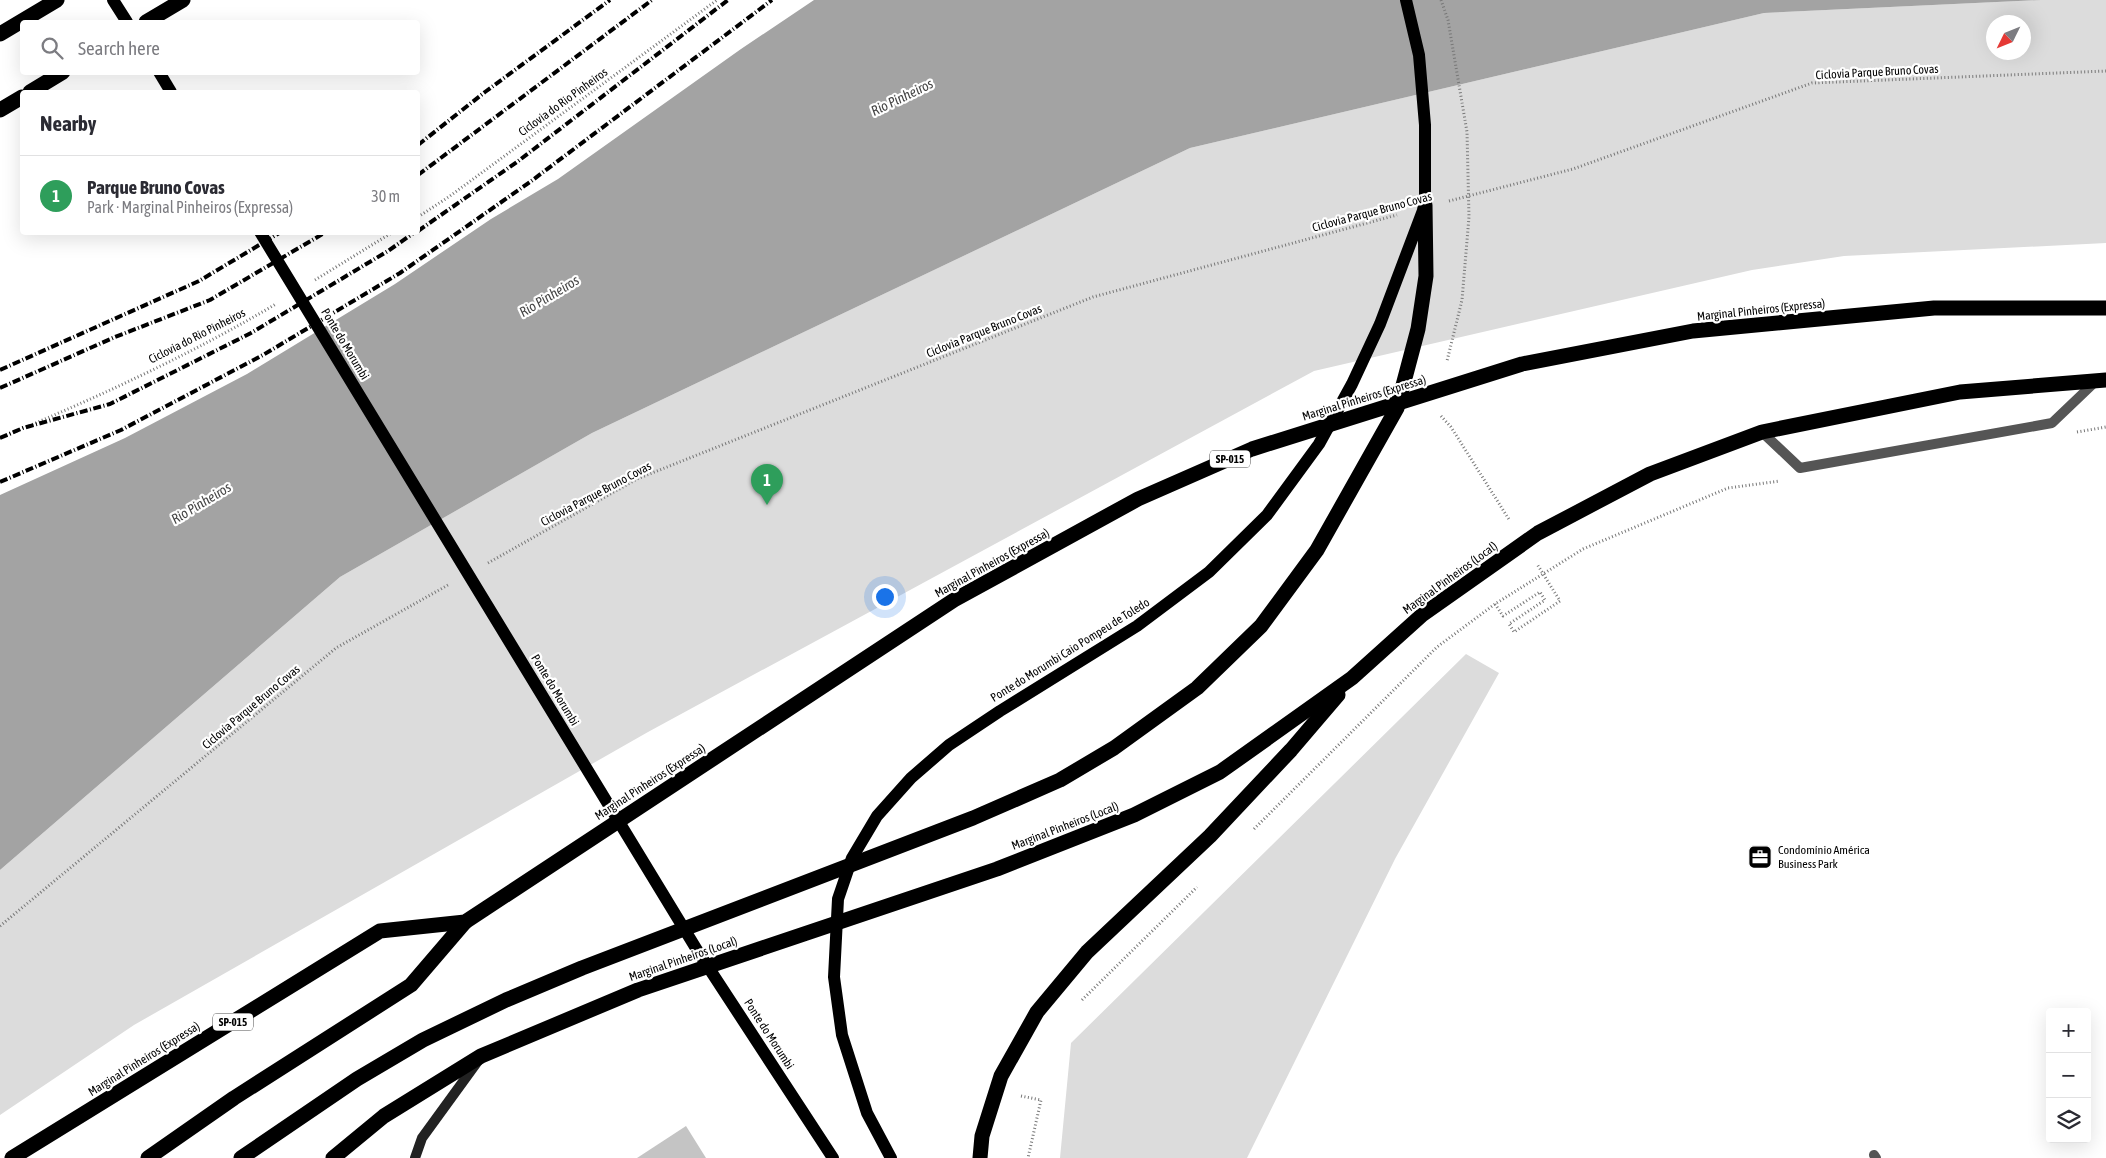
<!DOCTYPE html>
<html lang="en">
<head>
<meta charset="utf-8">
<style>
  body { margin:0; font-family:"Asap Condensed",sans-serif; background:#f2f2f3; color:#2b2b33 }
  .controls { position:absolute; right:15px; bottom:15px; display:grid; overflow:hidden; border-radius:5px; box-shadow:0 5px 20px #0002 }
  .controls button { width:45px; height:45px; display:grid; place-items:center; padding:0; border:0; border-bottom:1px solid #e1e1e2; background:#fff; color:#2b2b33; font:25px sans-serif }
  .compass { position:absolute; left:1986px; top:15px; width:45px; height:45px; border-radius:50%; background:#fff; box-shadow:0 5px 20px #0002; rotate:227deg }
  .you { position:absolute; left:884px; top:596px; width:18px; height:18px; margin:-12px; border:4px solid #fff; border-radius:50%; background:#1a73e8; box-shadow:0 0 0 8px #1a73e833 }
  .badge { display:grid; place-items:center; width:32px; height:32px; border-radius:50%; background:#0b8043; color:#fff; font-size:16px; font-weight:700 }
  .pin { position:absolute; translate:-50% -41px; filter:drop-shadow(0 1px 2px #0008) }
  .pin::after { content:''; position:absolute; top:26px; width:18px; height:15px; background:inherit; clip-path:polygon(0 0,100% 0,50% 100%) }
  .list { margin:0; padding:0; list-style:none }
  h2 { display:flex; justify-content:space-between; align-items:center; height:65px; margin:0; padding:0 20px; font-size:21px }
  h2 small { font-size:16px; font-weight:400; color:#7c7c81 }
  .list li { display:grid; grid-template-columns:32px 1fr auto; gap:15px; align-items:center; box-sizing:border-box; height:80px; padding:0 20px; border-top:1px solid #e1e1e2 }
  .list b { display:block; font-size:19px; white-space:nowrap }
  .list p { margin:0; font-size:16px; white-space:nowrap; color:#7c7c81 }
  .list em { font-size:16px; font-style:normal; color:#7c7c81 }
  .icon { flex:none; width:28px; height:28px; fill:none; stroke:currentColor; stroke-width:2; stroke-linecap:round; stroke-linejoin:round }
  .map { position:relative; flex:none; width:2106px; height:1158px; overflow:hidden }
  .search { position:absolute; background:#fff; box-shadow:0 5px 20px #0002; left:20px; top:20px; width:400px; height:55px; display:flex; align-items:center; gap:12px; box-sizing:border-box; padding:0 18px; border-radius:5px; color:#7c7c81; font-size:19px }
  .panel { position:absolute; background:#fff; box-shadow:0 5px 20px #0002; left:20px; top:90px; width:400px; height:145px; border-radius:5px }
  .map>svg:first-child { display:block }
  .green { fill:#dcdcdc; fill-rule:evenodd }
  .water { fill:#a3a3a3 }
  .building { fill:#c4c4c4 }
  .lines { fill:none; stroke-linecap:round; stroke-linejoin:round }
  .path { stroke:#777; stroke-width:3; stroke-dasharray:1 2.5; stroke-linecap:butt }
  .lane { stroke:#555; stroke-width:10 }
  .street { stroke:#555; stroke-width:10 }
  .secondary { stroke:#222; stroke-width:10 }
  .primary { stroke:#000; stroke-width:12 }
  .highway { stroke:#000; stroke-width:15 }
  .rail { stroke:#000; stroke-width:4; stroke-dasharray:8 2.5 1 2.5; stroke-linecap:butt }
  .labels { text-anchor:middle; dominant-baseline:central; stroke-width:4.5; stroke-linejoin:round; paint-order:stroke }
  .shield { fill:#fff; stroke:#4c4c4c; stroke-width:1 }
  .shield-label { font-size:11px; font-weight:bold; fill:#000 }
  .street-label { font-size:12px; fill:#000; stroke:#fff }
  .poi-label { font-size:12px; fill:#000; stroke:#fff; text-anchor:start }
  .water-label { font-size:14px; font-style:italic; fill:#444; stroke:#fff }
</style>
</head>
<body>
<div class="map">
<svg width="2106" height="1158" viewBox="0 0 2106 1158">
  <rect width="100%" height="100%" fill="#fff"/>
  <g class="green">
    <path d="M 2041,0 L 2106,0 L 2106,243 L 1844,256 L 1752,270 L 1314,371 L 648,732 L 134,1025 L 0,1115 L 0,870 L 340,577 L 592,433 L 1190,148 L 1764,13 ZM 1994,22 L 2024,22 L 2024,52 L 1994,52 Z"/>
    <polygon points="1466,654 1499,673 1395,859 1247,1158 1060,1158 1071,1043"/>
  </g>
  <polygon class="water" points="814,0 2041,0 1764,13 1190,148 592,433 340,577 0,870 0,495 125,438 247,374 395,284 491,219 558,179 741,49"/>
  <polygon class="building" points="686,1126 706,1158 637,1158"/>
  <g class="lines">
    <g class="path">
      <polyline points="1441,0 1448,20 1467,132 1469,217 1462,300 1447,361"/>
      <polyline points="1449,201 1573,169 1812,83 2106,71"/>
      <polyline points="418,217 450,196 717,0"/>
      <polyline points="315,280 393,232"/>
      <polyline points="1441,416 1451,427 1510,521"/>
      <polyline points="2077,432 2106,427"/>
      <path d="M 0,438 C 94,399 188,356 276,304"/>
      <polyline points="488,563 637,479 1093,297 1397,215"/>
      <polyline points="1495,604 1503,616 1540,592 1545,600 1509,624 1514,632 1560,601 1537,564"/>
      <polyline points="1254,829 1437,647 1495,604 1583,549 1728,488 1780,481"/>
      <polyline points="0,926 336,648 448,585"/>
      <polyline points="1082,1000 1197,887"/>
      <polyline points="1021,1096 1041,1100 1028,1158"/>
    </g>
    <polyline class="lane" points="1762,432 1800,468 2052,423 2096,381"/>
    <polyline class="street" points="1874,1155 1876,1158"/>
    <polyline class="secondary" points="415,1158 422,1138 478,1061"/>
    <g class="primary">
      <polyline points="113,0 127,22"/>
      <polyline points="159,72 171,92"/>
      <polyline points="260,232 697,950 833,1158"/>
      <polyline points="891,1158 867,1113 842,1035 834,977 838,899 852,858 877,816 911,778 949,745 1000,711 1137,626 1209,572 1267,515 1319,444 1352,384 1380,324 1425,205 1425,125 1419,55 1406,0"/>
    </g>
    <g class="highway">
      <polyline points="146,22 183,0"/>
      <polyline points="0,34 57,0"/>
      <polyline points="30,92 63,72"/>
      <polyline points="0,110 22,97"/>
      <polyline points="12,1158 380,931 465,922 954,600 1138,499 1252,449 1522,364 1693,331 1934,308 2106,308"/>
      <polyline points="148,1158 234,1098 411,985 465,922"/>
      <polyline points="241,1158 357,1079 423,1040 506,1000 582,968 973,818 1060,780 1114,748 1197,688 1261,626 1317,550 1397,408 1418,329 1426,276 1425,205"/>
      <polyline points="333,1158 384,1116 481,1056 638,990 997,869 1134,815 1220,772 1352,678 1422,615 1538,533 1650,474 1762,432 1960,392 2106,380"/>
      <polyline points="980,1158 982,1136 1001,1076 1037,1012 1087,952 1210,836 1291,750 1338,695"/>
    </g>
    <g class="rail">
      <polyline points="418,145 485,92 610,0"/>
      <polyline points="418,175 652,0"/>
      <polyline points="418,231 517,162 728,0"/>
      <polyline points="0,370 199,281 281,232"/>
      <polyline points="0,388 115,337 210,300 326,232"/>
      <polyline points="0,438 23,428 110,404 251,333 388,251 415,232"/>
      <polyline points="0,482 121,430 263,355 400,273 530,182 772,0"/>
    </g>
  </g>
  <defs>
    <g id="office-square" transform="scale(1.25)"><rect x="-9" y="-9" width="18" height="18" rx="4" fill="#000" stroke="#fff"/><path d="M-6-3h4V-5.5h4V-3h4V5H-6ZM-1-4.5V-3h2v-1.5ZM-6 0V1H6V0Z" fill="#fff"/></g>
  </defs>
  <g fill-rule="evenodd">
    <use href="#office-square" x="1760" y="857"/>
  </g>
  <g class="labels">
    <g class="shield">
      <rect x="1210" y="450.5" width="40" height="17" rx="4"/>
      <rect x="213" y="1013.5" width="40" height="17" rx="4"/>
    </g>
    <g class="shield-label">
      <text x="1230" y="459">SP-015</text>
      <text x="233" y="1022">SP-015</text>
    </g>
    <g class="street-label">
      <text transform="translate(1877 72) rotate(-3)">Ciclovia Parque Bruno Covas</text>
      <text transform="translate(563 102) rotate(-36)">Ciclovia do Rio Pinheiros</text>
      <text transform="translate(1372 212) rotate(-15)">Ciclovia Parque Bruno Covas</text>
      <text transform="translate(1761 310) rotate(-6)">Marginal Pinheiros (Expressa)</text>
      <text transform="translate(984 331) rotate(-22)">Ciclovia Parque Bruno Covas</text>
      <text transform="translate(197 336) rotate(-27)">Ciclovia do Rio Pinheiros</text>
      <text transform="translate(345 344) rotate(59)">Ponte do Morumbi</text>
      <text transform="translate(1364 398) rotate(-17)">Marginal Pinheiros (Expressa)</text>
      <text transform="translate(596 494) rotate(-28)">Ciclovia Parque Bruno Covas</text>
      <text transform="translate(992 563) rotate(-29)">Marginal Pinheiros (Expressa)</text>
      <text transform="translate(1450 578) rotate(-36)">Marginal Pinheiros (Local)</text>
      <text transform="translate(1070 650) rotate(-32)">Ponte do Morumbi Caio Pompeu de Toledo</text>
      <text transform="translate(555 690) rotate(59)">Ponte do Morumbi</text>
      <text transform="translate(251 707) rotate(-40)">Ciclovia Parque Bruno Covas</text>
      <text transform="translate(650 782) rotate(-33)">Marginal Pinheiros (Expressa)</text>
      <text transform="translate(1065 826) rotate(-21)">Marginal Pinheiros (Local)</text>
      <text transform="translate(683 959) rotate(-19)">Marginal Pinheiros (Local)</text>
      <text transform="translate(769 1034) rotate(57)">Ponte do Morumbi</text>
      <text transform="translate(144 1059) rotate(-32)">Marginal Pinheiros (Expressa)</text>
    </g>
    <g class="poi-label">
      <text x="1778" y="850">Condomínio América<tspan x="1778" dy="14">Business Park</tspan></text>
    </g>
    <g class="water-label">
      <text transform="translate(902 97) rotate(-26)">Rio Pinheiros</text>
      <text transform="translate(549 296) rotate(-31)">Rio Pinheiros</text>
      <text transform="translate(201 503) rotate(-31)">Rio Pinheiros</text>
    </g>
  </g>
</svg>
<div class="controls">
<button>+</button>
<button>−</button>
<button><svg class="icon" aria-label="layers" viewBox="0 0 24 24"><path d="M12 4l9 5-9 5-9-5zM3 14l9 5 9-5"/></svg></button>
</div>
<svg class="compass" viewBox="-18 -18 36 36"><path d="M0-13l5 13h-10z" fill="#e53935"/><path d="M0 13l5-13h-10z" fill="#7c7c81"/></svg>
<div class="you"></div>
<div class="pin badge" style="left:767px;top:505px;background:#2e9e5b">1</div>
<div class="search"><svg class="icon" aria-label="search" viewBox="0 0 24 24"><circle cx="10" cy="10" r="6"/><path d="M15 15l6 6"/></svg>Search here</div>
<section class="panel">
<h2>Nearby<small></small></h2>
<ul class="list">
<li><span class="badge" style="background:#2e9e5b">1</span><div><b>Parque Bruno Covas</b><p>Park · Marginal Pinheiros (Expressa)</p></div><em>30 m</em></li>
</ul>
</section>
</div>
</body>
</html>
